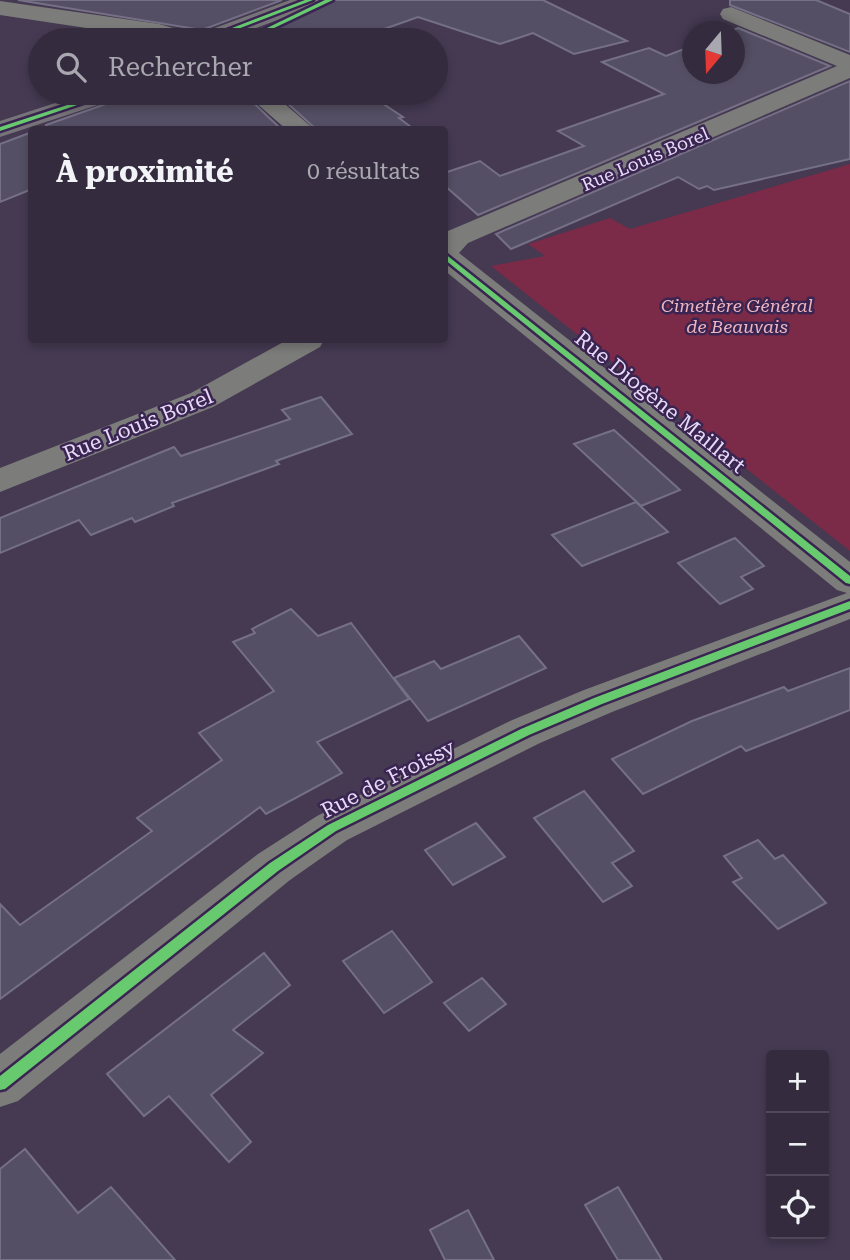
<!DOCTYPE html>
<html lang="fr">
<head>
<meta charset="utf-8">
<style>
  body { margin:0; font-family:"Roboto Serif",serif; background:#3f3849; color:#f1f3f6 }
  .controls { position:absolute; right:21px; bottom:21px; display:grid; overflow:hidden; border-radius:7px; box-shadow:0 4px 10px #0003 }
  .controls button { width:63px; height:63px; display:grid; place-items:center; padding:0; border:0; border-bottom:2px solid #4e4858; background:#342c3e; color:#f1f3f6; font:35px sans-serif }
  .compass { position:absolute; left:682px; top:21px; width:63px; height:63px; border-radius:50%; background:#342c3e; box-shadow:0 4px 10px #0003; rotate:199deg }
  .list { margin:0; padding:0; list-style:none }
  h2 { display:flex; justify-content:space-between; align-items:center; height:91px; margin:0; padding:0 28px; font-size:30px }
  h2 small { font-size:23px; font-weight:400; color:#a9a7b0 }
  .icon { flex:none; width:38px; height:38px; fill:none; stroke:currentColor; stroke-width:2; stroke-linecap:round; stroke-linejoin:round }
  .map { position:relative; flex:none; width:850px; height:1260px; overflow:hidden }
  .search { position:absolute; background:#342c3e; box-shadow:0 4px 10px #0003; left:28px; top:28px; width:420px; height:77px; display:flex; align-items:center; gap:18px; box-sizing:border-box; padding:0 24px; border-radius:38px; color:#a9a7b0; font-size:26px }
  .panel { position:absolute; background:#342c3e; box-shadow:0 4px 10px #0003; left:28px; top:126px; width:420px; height:217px; border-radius:7px }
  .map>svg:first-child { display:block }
  .green { fill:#7b2a47 }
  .building { fill:#544f64; stroke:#757085; stroke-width:2 }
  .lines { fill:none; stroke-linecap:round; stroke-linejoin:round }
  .minor { fill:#7c7d7a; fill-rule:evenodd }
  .major { fill:#777479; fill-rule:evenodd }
  .cycleway-casing { stroke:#3a2451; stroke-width:5 }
  .cycleway { fill:#67ca6e; fill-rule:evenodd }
  .labels { text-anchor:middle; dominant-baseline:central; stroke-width:5; stroke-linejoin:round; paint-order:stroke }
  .far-street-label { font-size:18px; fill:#e6daf6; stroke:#3a2451 }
  .far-park-label { font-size:18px; font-style:italic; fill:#eeb4c0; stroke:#3a2451 }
  .street-label { font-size:21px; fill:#e6daf6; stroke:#3a2451 }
</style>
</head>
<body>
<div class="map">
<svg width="850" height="1260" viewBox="0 0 850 1260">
  <rect width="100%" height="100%" fill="#453a52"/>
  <polygon class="green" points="850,164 850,551 491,266 545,256 528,244 610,218 630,229"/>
  <g class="building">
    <polygon points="18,0 282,0 202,30"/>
    <polygon points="324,0 543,0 627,41 574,54 533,33 500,44 418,17 353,40 271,40 242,36 319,7"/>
    <polygon points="730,0 816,0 850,14 850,52 730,5"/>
    <polygon points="738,28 830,66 478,215 444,185 444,173 480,161 500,176 584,146 558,131 664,94 602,62 649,48 666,56 692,46 692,74 734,74 734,32 729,32"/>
    <polygon points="850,81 850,159 714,190 707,186 699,189 678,177 511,249 496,234"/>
    <polygon points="137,93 243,93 282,130 47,130 46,125"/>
    <polygon points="276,93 377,93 370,95 403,117 399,118 415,130 317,130"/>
    <polygon points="32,132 32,189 0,202 0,144"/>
    <polygon points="321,397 352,434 276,461 279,464 172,503 174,506 135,522 132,518 91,535 79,520 0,553 0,518 174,447 181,456 290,419 282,410"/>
    <polygon points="614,430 680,490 641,506 574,444"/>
    <polygon points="636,502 668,532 582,566 552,535"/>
    <polygon points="735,538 764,566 741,577 753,589 720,604 678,563"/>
    <polygon points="291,609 318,636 351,623 409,699 317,742 342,773 266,814 260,807 0,999 0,904 20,925 152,831 137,818 222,760 199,733 274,691 233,642 255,633 252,629"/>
    <polygon points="519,636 546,668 428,721 394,678 434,661 441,669"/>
    <polygon points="850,668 850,710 746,751 741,746 643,794 612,759 692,721 784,687 788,691"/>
    <polygon points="584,791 634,851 612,863 632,886 603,902 534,818"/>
    <polygon points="476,823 505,857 453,885 425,850"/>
    <polygon points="758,840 775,859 783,855 826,903 778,929 733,882 742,878 724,856"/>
    <polygon points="392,931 432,982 384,1013 343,961"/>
    <polygon points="264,953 290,985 233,1030 263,1053 211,1095 251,1142 229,1162 169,1096 144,1116 107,1074"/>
    <polygon points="482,978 506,1004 469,1031 444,1003"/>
    <polygon points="25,1149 78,1213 111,1187 175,1260 0,1260 0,1169"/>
    <polygon points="618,1187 662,1260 618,1260 585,1205"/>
    <polygon points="468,1210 494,1260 445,1260 430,1230"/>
  </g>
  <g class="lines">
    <g class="minor">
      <polygon points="0,1 159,24 198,35 201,40 166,40 0,15"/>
      <polygon points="731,7 850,55 850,78 468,243 459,253 850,562 850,619 612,712 540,743 347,840 290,880 18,1101 0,1107 0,1054 258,854 317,816 510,721 584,690 847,593 837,590 444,270 444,235 448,231 837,66 723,19 720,14 723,9"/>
      <polygon points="245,93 272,93 315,130 287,130"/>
      <polygon points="287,340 324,340 320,347 213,407 0,492 0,468 191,393"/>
    </g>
    <g class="major">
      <polygon points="290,0 321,0 318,5 224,40 193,40 196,35"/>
      <polygon points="86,93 122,93 119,98 0,137 0,121"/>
    </g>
    <g class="cycleway-casing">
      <g id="cycleway">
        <polygon points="305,0 313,0 209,40 201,40"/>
        <polygon points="325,0 333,0 249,40 242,40"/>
        <polygon points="104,93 113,93 0,131 0,127"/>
        <polygon points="444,253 850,576 850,584 846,583 444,259"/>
        <polygon points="850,601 850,609 602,704 529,735 336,831 278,871 5,1089 0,1090 0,1076 270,863 328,825 521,729 594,698"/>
      </g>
    </g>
    <use href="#cycleway" class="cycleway"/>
  </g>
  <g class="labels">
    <g class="far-street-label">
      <text transform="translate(645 159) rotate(-23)">Rue Louis Borel</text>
    </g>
    <g class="far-park-label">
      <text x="737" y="305">Cimetière Général<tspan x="737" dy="21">de Beauvais</tspan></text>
    </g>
    <g class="street-label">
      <text transform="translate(660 402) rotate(39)">Rue Diogène Maillart</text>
      <text transform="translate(138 425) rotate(-22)">Rue Louis Borel</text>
      <text transform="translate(388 779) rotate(-27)">Rue de Froissy</text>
    </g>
  </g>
</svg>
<div class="controls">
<button>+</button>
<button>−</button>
<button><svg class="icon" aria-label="locate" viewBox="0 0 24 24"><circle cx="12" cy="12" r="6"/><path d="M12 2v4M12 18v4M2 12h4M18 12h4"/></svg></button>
</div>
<svg class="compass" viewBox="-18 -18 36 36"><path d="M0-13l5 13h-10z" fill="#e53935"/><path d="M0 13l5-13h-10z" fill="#a9a7b0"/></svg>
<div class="search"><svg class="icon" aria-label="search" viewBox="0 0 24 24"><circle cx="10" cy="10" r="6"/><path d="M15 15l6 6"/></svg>Rechercher</div>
<section class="panel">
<h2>À proximité<small>0 résultats</small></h2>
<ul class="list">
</ul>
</section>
</div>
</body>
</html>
